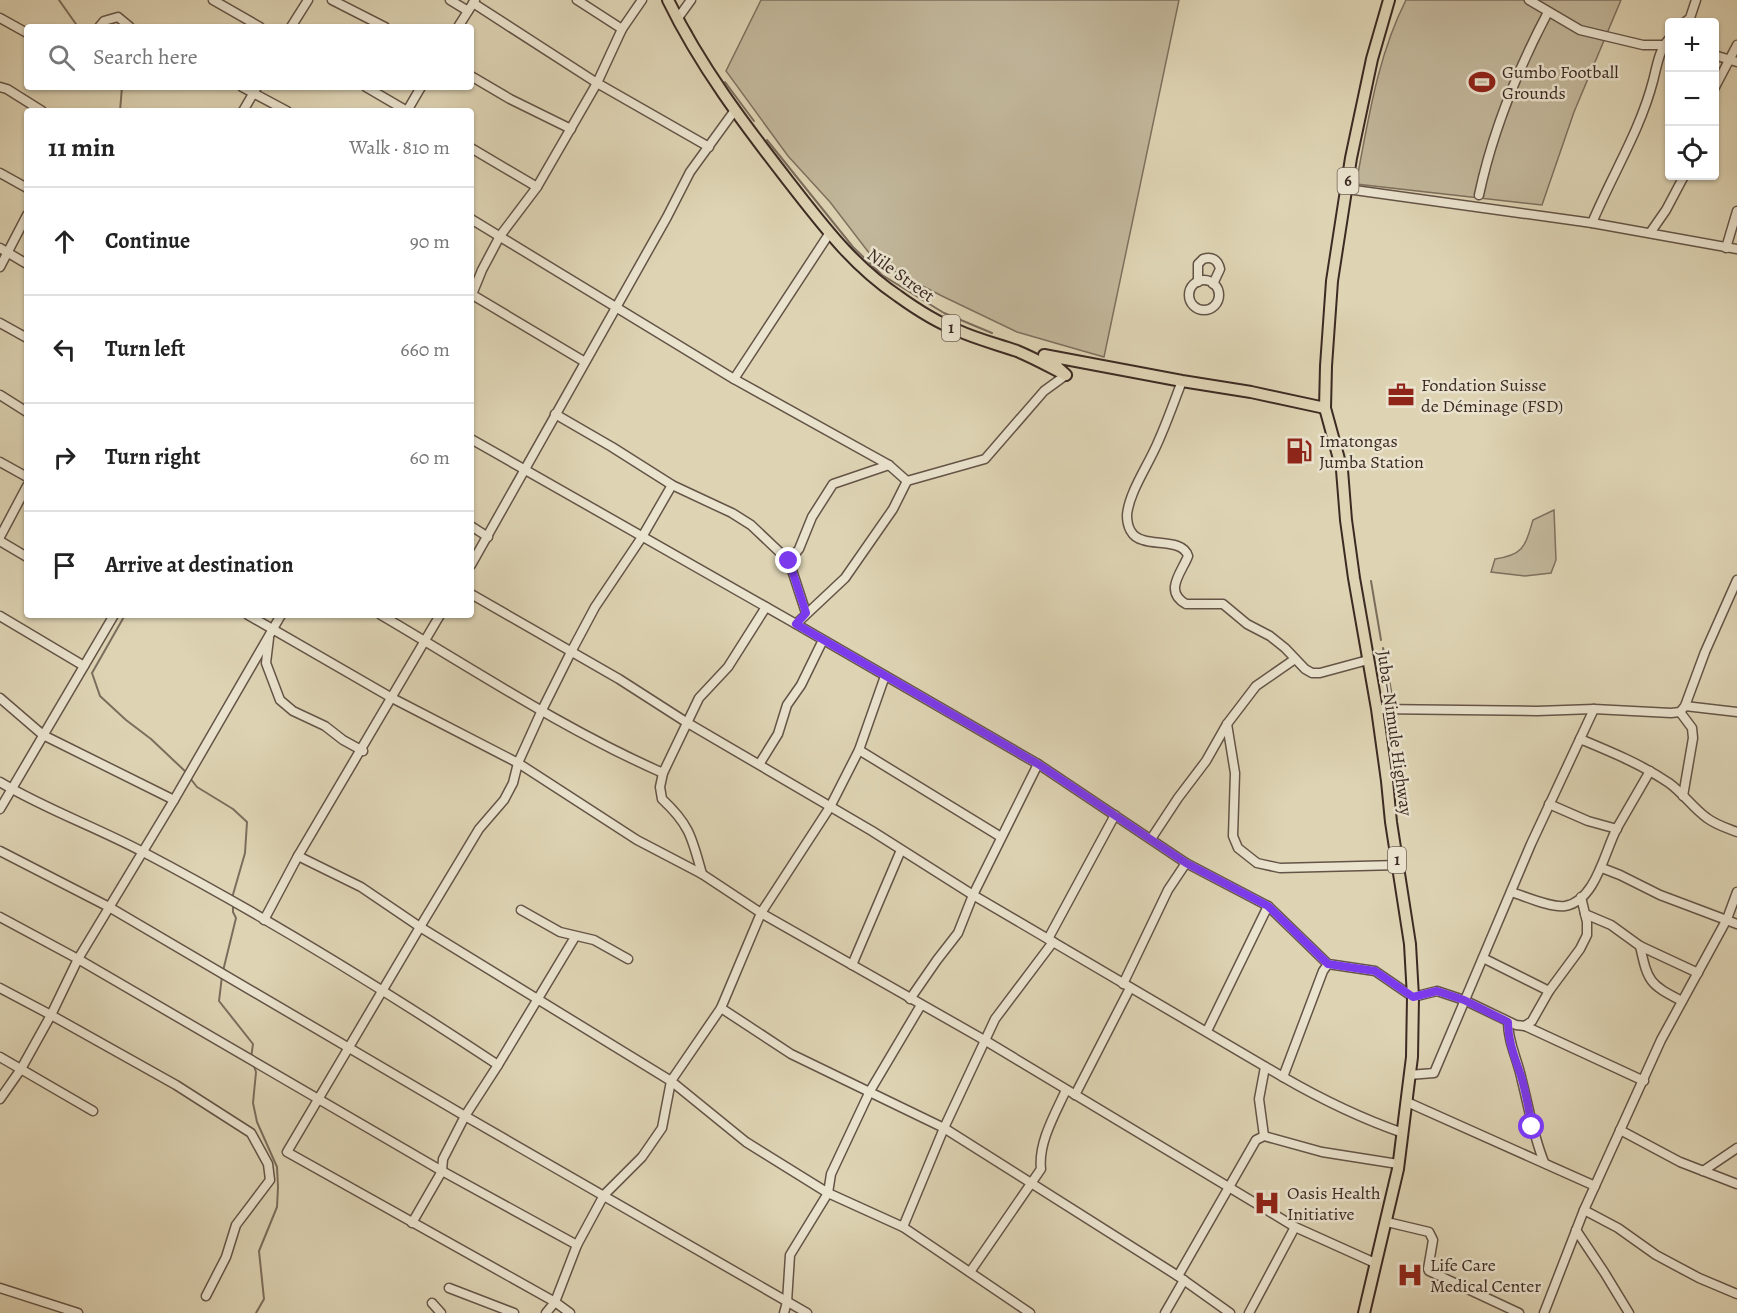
<!DOCTYPE html>
<html lang="en">
<head>
<meta charset="utf-8">
<style>
  body { margin:0; font-family:Alegreya,serif; background:#f6f6f6; color:#222 }
  .controls { position:absolute; right:18px; top:18px; display:grid; overflow:hidden; border-radius:6px; box-shadow:0 2px 4px #0004 }
  .controls button { width:54px; height:54px; display:grid; place-items:center; padding:0; border:0; border-bottom:2px solid #e0e0e0; background:#fff; color:#222; font:30px sans-serif }
  .stop { position:absolute; width:18px; height:18px; margin:-14px; border:4px solid #7c3aed; border-radius:50%; background:#fff }
  .stop.end { background:#7c3aed; border-color:#fff; box-shadow:0 2px 6px #0008 }
  .list { margin:0; padding:0; list-style:none }
  h2 { display:flex; justify-content:space-between; align-items:center; height:78px; margin:0; padding:0 24px; font-size:26px }
  h2 small { font-size:20px; font-weight:400; color:#767676 }
  .list li { display:grid; grid-template-columns:39px 1fr auto; gap:18px; align-items:center; box-sizing:border-box; height:108px; padding:0 24px; border-top:2px solid #e0e0e0 }
  .list b { display:block; font-size:22px; white-space:nowrap }
  .list em { font-size:20px; font-style:normal; color:#767676 }
  .icon { flex:none; width:33px; height:33px; fill:none; stroke:currentColor; stroke-width:2; stroke-linecap:round; stroke-linejoin:round }
  .map { position:relative; flex:none; width:1737px; height:1313px; overflow:hidden }
  .search { position:absolute; background:#fff; box-shadow:0 2px 4px #0004; left:24px; top:24px; width:450px; height:66px; display:flex; align-items:center; gap:15px; box-sizing:border-box; padding:0 21px; border-radius:6px; color:#767676; font-size:22px }
  .panel { position:absolute; background:#fff; box-shadow:0 2px 4px #0004; left:24px; top:108px; width:450px; height:510px; border-radius:6px }
  .map>svg:first-child { display:block }
  .green { fill:#c2b79b; stroke:#7f705f; stroke-width:1.5 }
  .lines { fill:none; stroke-linecap:round; stroke-linejoin:round }
  .stream { stroke:#7c6d5d; stroke-width:2 }
  .minor-casing { stroke:#645447; stroke-width:11 }
  .major-casing { stroke:#3c2a23; stroke-width:14 }
  .minor { stroke:#eae3ce; stroke-width:8 }
  .major { stroke:#ded4b4; stroke-width:10 }
  .route { stroke:#7c3aed; stroke-width:8 }
  .labels { text-anchor:middle; dominant-baseline:central; stroke-width:5; stroke-linejoin:round; paint-order:stroke }
  .shield { fill:#eae3ce; stroke:#706256; stroke-width:1.5 }
  .shield-label { font-size:16px; font-weight:bold; fill:#3c2a23 }
  .poi-label { font-size:18px; fill:#3c2a23; stroke:#eae3ce; text-anchor:start }
  .street-label { font-size:18px; fill:#3c2a23; stroke:#eae3ce }
</style>
</head>
<body>
<div class="map">
<svg width="1737" height="1313" viewBox="0 0 1737 1313">
  <rect width="100%" height="100%" fill="#ded4b4"/>
  <filter id="stains"><feTurbulence type="fractalNoise" baseFrequency=".00333" numOctaves="4"/><feColorMatrix values="0 0 0 0 .2 0 0 0 0 .09 0 0 0 0 .02 0 0 0 .5 -.17"/></filter>
  <radialGradient id="worn" r=".72"><stop offset=".6" stop-color="#630" stop-opacity="0"/><stop offset="1" stop-color="#630" stop-opacity=".3"/></radialGradient>
  <g class="green">
    <polygon points="761,0 1179,0 1104,357 1017,332 942,296 876,262 830,202 788,156 726,71"/>
    <path d="M 1406,0 L 1621,0 L 1574,112 L 1542,205 L 1356,184 C 1368,122 1377,57 1406,0 Z"/>
    <path d="M 1554,510 L 1556,560 L 1551,573 L 1525,576 L 1491,572 L 1495,559 C 1524,555 1525,546 1533,520 Z"/>
  </g>
  <g class="lines">
    <g class="stream">
      <polyline points="59,0 78,27"/>
      <polyline points="684,20 692,32"/>
      <polyline points="725,82 754,121"/>
      <polyline points="120,111 122,87"/>
      <polyline points="767,140 853,247 882,275 944,313 992,333"/>
      <polyline points="1371,581 1381,640"/>
      <polyline points="125,615 92,673 100,696 126,720 151,739 187,773"/>
      <polyline points="1383,648 1393,701"/>
      <polyline points="190,778 197,787 233,809 247,822 245,853 232,898"/>
      <polyline points="223,971 236,918 233,912 233,904"/>
      <polyline points="222,976 219,1001 253,1044 251,1058"/>
      <polyline points="254,1066 256,1072 253,1103 257,1122 277,1167 278,1187 277,1207 259,1251 264,1299 256,1313"/>
    </g>
    <g class="minor-casing">
      <g id="minor">
        <polyline points="213,0 260,27"/>
        <polyline points="332,0 385,27"/>
        <polyline points="450,0 468,11"/>
        <polyline points="577,0 622,29"/>
        <polyline points="1529,0 1580,30 1643,45 1666,45"/>
        <polyline points="473,3 597,83 709,147"/>
        <polyline points="0,18 27,33"/>
        <polyline points="678,18 691,0"/>
        <polyline points="1685,22 1690,18 1696,0"/>
        <polyline points="99,27 104,21 118,17 130,27"/>
        <polyline points="291,27 308,0"/>
        <polyline points="458,27 475,0"/>
        <polyline points="1714,55 1737,62"/>
        <polyline points="471,76 510,99 571,129"/>
        <polyline points="0,87 7,89 42,111"/>
        <polyline points="242,87 287,111"/>
        <polyline points="366,87 407,111"/>
        <polyline points="1714,89 1737,45"/>
        <polyline points="243,111 257,87"/>
        <polyline points="407,111 421,87"/>
        <polyline points="471,148 537,187"/>
        <polyline points="0,173 27,188"/>
        <polyline points="1347,189 1592,223 1737,249"/>
        <path d="M 1479,195 C 1493,129 1517,71 1548,12"/>
        <polyline points="471,219 734,379 889,465 907,481 985,459 1044,391 1066,375"/>
        <path d="M 1592,223 C 1612,175 1640,131 1653,81 C 1657,66 1659,49 1670,38"/>
        <polyline points="1650,233 1666,210 1684,176"/>
        <polyline points="0,248 27,264"/>
        <polyline points="1726,248 1737,211"/>
        <polyline points="0,267 27,215"/>
        <circle cx="1204" cy="295" r="15"/>
        <path d="M 1198,282 L 1198,264 L 1203,259 C 1212,256 1218,260 1220,269 L 1213,284"/>
        <polyline points="471,294 585,362"/>
        <polyline points="471,297 482,270 500,236 537,187 597,83 622,29 642,0"/>
        <polyline points="0,323 27,338"/>
        <polyline points="734,379 829,234"/>
        <path d="M 1182,381 C 1174,402 1167,422 1158,442 C 1149,464 1129,492 1127,515 C 1127,526 1131,537 1143,540 C 1157,545 1183,540 1188,556 C 1182,572 1163,591 1186,604 L 1223,604 L 1247,624 L 1270,636 L 1285,648 L 1305,669 L 1312,673 L 1320,673 L 1368,660"/>
        <polyline points="0,395 27,412"/>
        <polyline points="555,414 612,447 672,485 732,513 751,525 789,561 806,613"/>
        <polyline points="471,439 796,624"/>
        <polyline points="0,462 27,477"/>
        <polyline points="907,481 893,509 845,578 796,624 1038,764 1186,863 1268,906 1328,964 1375,971 1413,997 1437,991 1464,1000 1516,1025 1525,1026 1532,1021 1549,991 1580,949 1587,935 1587,922 1581,897"/>
        <polyline points="471,526 488,537"/>
        <polyline points="0,537 27,486"/>
        <polyline points="0,541 27,557"/>
        <polyline points="789,561 799,549 812,517 833,484 889,465"/>
        <polyline points="471,565 667,217 690,172 735,110"/>
        <path d="M 471,594 L 619,679 L 686,722 L 872,831 L 973,895 L 1283,1077 C 1321,1099 1360,1118 1403,1133"/>
        <polyline points="248,615 392,698 518,763 637,840 702,874 761,913 986,1041 1295,1227 1375,1263"/>
        <path d="M 381,615 C 473,669 565,730 663,773"/>
        <polyline points="0,616 84,666"/>
        <polyline points="269,638 266,663 280,700 293,711 325,726 343,740 363,751"/>
        <polyline points="885,676 859,750 830,807 761,913 721,1008 671,1081 746,1142 828,1193 903,1227 1030,1313"/>
        <polyline points="0,698 43,735 174,800"/>
        <polyline points="1685,706 1737,712"/>
        <polyline points="1377,709 1537,711 1594,709 1671,713 1680,712 1685,706 1705,652 1737,580"/>
        <polyline points="1680,712 1692,728 1693,738 1683,796"/>
        <polyline points="1227,724 1235,773 1233,836 1238,848 1257,863 1280,868 1399,865"/>
        <path d="M 1580,739 C 1611,752 1641,764 1669,783 C 1683,793 1693,808 1707,818 C 1716,825 1727,828 1737,832"/>
        <polyline points="859,750 1001,837"/>
        <polyline points="760,763 778,734 787,705 801,685 822,642"/>
        <path d="M 0,782 C 45,809 96,827 143,852 C 265,916 383,989 498,1065"/>
        <polyline points="1549,804 1588,821 1617,829"/>
        <polyline points="0,809 114,615"/>
        <polyline points="1151,839 1178,798 1206,761 1227,724 1256,686 1295,659"/>
        <polyline points="0,851 109,907 465,1116 807,1313"/>
        <polyline points="298,856 361,887 420,927 479,829 504,800 513,783 518,763 542,710 571,652 595,607 642,537 672,485"/>
        <polyline points="1602,868 1620,875 1660,895 1737,924"/>
        <path d="M 702,874 C 692,838 690,825 662,799 L 660,787 L 663,773 L 699,698 L 728,667 L 766,607"/>
        <path d="M 1511,892 C 1525,896 1550,908 1565,906 C 1596,901 1605,850 1617,828 C 1628,809 1639,790 1650,771"/>
        <polyline points="521,910 560,932 594,940 628,959"/>
        <polyline points="1585,914 1611,925 1640,946 1698,973"/>
        <polyline points="0,917 78,959 442,1171 577,1245"/>
        <polyline points="264,920 298,856 440,615"/>
        <polyline points="1048,939 1115,815"/>
        <path d="M 1640,946 C 1648,982 1649,984 1682,1001"/>
        <polyline points="1483,958 1549,991"/>
        <polyline points="852,965 901,850"/>
        <polyline points="1123,984 1168,890 1186,863"/>
        <polyline points="0,988 51,1015 176,1085 251,1133 268,1164 270,1180 236,1225 226,1257 206,1296"/>
        <polyline points="910,999 937,960 958,933 973,895 1038,764"/>
        <polyline points="721,1008 791,1054 944,1128 1178,1276 1230,1313"/>
        <path d="M 1508,1022 C 1508,1043 1518,1060 1522,1081 C 1529,1108 1533,1135 1544,1162"/>
        <polyline points="1525,1026 1644,1081"/>
        <polyline points="1207,1031 1268,906"/>
        <polyline points="0,1057 93,1111"/>
        <polyline points="1409,1075 1434,1073 1531,844 1594,709"/>
        <polyline points="1283,1077 1323,971 1328,964"/>
        <polyline points="1075,1095 1130,988"/>
        <polyline points="0,1099 21,1069 51,1015 78,959 174,800 281,615"/>
        <polyline points="1407,1102 1595,1186"/>
        <polyline points="1620,1130 1680,1162 1737,1184"/>
        <polyline points="1264,1136 1259,1099 1265,1067"/>
        <polyline points="1703,1171 1737,1148"/>
        <polyline points="1584,1210 1618,1228 1656,1255 1699,1278 1737,1294"/>
        <polyline points="1387,1222 1429,1232 1433,1240 1428,1269 1429,1271 1519,1313"/>
        <polyline points="412,1223 442,1171 443,1159 465,1116 498,1065 575,937"/>
        <polyline points="903,1227 944,1128 995,1019 1053,942"/>
        <polyline points="1576,1230 1604,1272 1629,1313"/>
        <path d="M 970,1272 L 1041,1169 C 1038,1143 1055,1114 1066,1090"/>
        <polyline points="1178,1276 1256,1140 1264,1136 1322,1152 1398,1164"/>
        <polyline points="0,1288 78,1313"/>
        <polyline points="449,1288 514,1313"/>
        <polyline points="432,1303 441,1313"/>
        <polyline points="546,1313 555,1302 577,1245 604,1195 642,1157 662,1128 671,1081 420,927 287,1152 555,1302 570,1313"/>
        <polyline points="784,1313 787,1302 790,1255 828,1193 831,1174 870,1091 921,1005"/>
        <polyline points="1165,1313 1184,1280"/>
        <polyline points="1249,1313 1295,1227"/>
        <polyline points="1544,1313 1584,1210 1661,1040 1727,919 1737,892"/>
      </g>
    </g>
    <g class="major-casing">
      <g id="major">
        <path d="M 668,0 C 700,66 744,124 789,182 C 822,224 852,265 898,296 C 916,309 936,322 957,330 C 976,339 997,344 1017,351 C 1034,358 1050,367 1066,375 L 1044,355 L 1182,381 L 1251,392 L 1325,408"/>
        <polyline points="1364,1313 1398,1169 1412,1057 1413,997 1410,944 1391,822 1387,781 1377,709 1354,578 1346,520 1342,470 1325,408 1326,366 1332,281 1351,158 1372,59 1389,0"/>
      </g>
    </g>
    <use href="#minor" class="minor"/>
    <use href="#major" class="major"/>
  </g>
  <g class="lines">
    <path class="route" d="M 789,561 L 806,613 L 796,624 L 1038,764 L 1186,863 L 1268,906 L 1328,964 L 1375,971 L 1413,997 L 1437,991 L 1464,1000 L 1508,1022 C 1508,1041 1515,1058 1521,1076 C 1526,1092 1529,1110 1532,1127"/>
  </g>
  <defs>
    <g id="stadium-bare" transform="scale(2.07)"><path d="M0-5a6.5 5 0 1 0 0 10a6.5 5 0 1 0 0-10ZM-3.5-1.8h7v3.6h-7Z" fill="#8f2418" stroke="#eae3ce" stroke-width="2.5" paint-order="stroke"/></g>
    <g id="office-bare" transform="scale(2.07)"><path d="M-6-3h4V-5.5h4V-3h4V5H-6ZM-1-4.5V-3h2v-1.5ZM-6 0V1H6V0Z" fill="#8f2418" stroke="#eae3ce" stroke-width="2.5" paint-order="stroke"/></g>
    <g id="fuel-bare" transform="scale(2.07)"><path d="M-5.5-6h7V0h2V4h1.3V-2.5L3-4.5l.8-.8L6-3V5H2.5V1h-1V6h-7ZM-4.2-4.7v3.2H.2V-4.7Z" fill="#8f2418" stroke="#eae3ce" stroke-width="2.5" paint-order="stroke"/></g>
    <g id="hospital-bare" transform="scale(2.07)"><path d="M-5-5h3v3.5h4V-5h3V5h-3V1.5h-4V5h-3Z" fill="#8f2418" stroke="#eae3ce" stroke-width="2.5" paint-order="stroke"/></g>
  </defs>
  <g fill-rule="evenodd">
    <use href="#stadium-bare" x="1482" y="82"/>
    <use href="#office-bare" x="1401" y="395"/>
    <use href="#fuel-bare" x="1299" y="451"/>
    <use href="#hospital-bare" x="1267" y="1203"/>
    <use href="#hospital-bare" x="1410" y="1275"/>
  </g>
  <g class="labels">
    <g class="shield">
      <rect x="1337.5" y="168" width="21" height="26" rx="4.5"/>
      <rect x="942" y="315" width="18" height="26" rx="4.5"/>
      <rect x="1388" y="847" width="18" height="26" rx="4.5"/>
    </g>
    <g class="shield-label">
      <text x="1348" y="181">6</text>
      <text x="951" y="328">1</text>
      <text x="1397" y="860">1</text>
    </g>
    <g class="poi-label">
      <text x="1502" y="72">Gumbo Football<tspan x="1502" dy="21">Grounds</tspan></text>
      <text x="1421" y="385">Fondation Suisse<tspan x="1421" dy="21">de Déminage (FSD)</tspan></text>
      <text x="1319" y="441">Imatongas<tspan x="1319" dy="21">Jumba Station</tspan></text>
      <text x="1287" y="1193">Oasis Health<tspan x="1287" dy="21">Initiative</tspan></text>
      <text x="1430" y="1265">Life Care<tspan x="1430" dy="21">Medical Center</tspan></text>
    </g>
    <g class="street-label">
      <text transform="translate(901 275) rotate(36)">Nile Street</text>
      <text transform="translate(1395 733) rotate(82)">Juba–Nimule Highway</text>
    </g>
  </g>
  <rect width="100%" height="100%" filter="url(#stains)"/>
  <rect width="100%" height="100%" fill="url(#worn)"/>
</svg>
<div class="controls">
<button>+</button>
<button>−</button>
<button><svg class="icon" aria-label="locate" viewBox="0 0 24 24"><circle cx="12" cy="12" r="6"/><path d="M12 2v4M12 18v4M2 12h4M18 12h4"/></svg></button>
</div>
<div class="stop" style="left:1532px;top:1127px"></div>
<div class="stop end" style="left:789px;top:561px"></div>
<div class="search"><svg class="icon" aria-label="search" viewBox="0 0 24 24"><circle cx="10" cy="10" r="6"/><path d="M15 15l6 6"/></svg>Search here</div>
<section class="panel">
<h2>11 min<small>Walk · 810 m</small></h2>
<ul class="list">
<li><svg class="icon" aria-label="ahead" viewBox="0 0 24 24"><path d="M12 20V5M6 11l6-6 6 6"/></svg><div><b>Continue</b></div><em>90 m</em></li>
<li><svg class="icon" aria-label="left" viewBox="0 0 24 24"><path d="M17 20v-9H6M10 6l-5 5 5 5"/></svg><div><b>Turn left</b></div><em>660 m</em></li>
<li><svg class="icon" aria-label="right" viewBox="0 0 24 24"><path d="M7 20v-9h11M14 6l5 5-5 5"/></svg><div><b>Turn right</b></div><em>60 m</em></li>
<li><svg class="icon" aria-label="arrive" viewBox="0 0 24 24"><path d="M6 21V4h12l-3 4 3 4H6"/></svg><div><b>Arrive at destination</b></div></li>
</ul>
</section>
</div>
</body>
</html>
